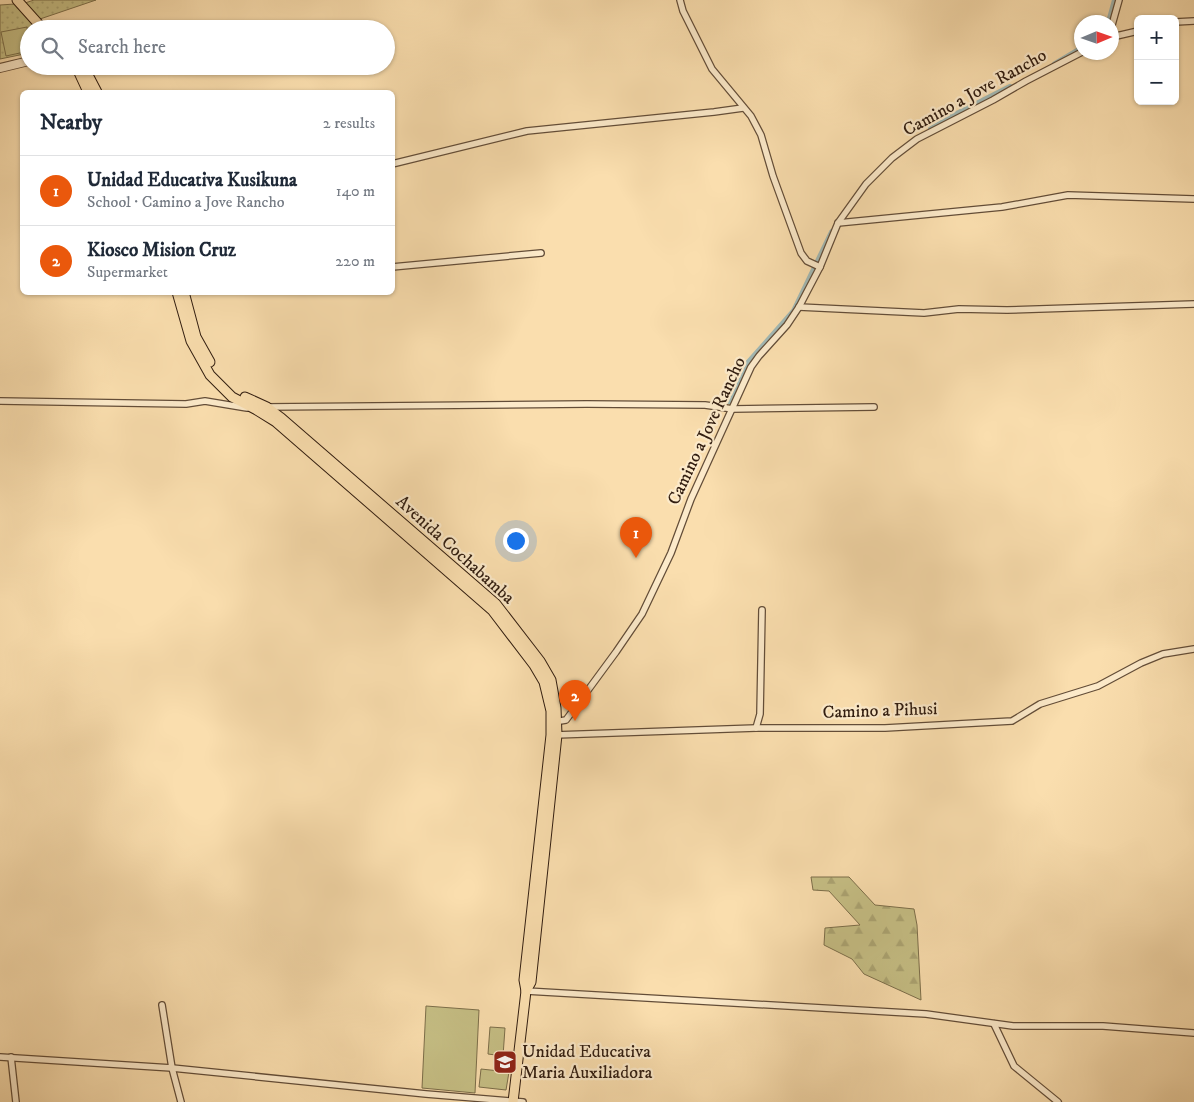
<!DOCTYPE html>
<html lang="en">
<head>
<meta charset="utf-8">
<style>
  body { margin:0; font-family:"IM FELL DW Pica",serif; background:#f2f2f3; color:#1f2937 }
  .controls { position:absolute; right:15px; top:15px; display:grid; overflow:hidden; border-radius:8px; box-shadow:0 1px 4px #0004 }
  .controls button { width:45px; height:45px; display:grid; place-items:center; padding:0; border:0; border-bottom:1px solid #e0e1e3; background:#fff; color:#1f2937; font:25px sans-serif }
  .compass { position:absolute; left:1074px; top:15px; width:45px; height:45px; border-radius:50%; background:#fff; box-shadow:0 1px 4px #0004; rotate:88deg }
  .you { position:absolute; left:515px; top:540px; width:18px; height:18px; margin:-12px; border:4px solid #fff; border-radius:50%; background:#1a73e8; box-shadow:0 0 0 8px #1a73e833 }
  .badge { display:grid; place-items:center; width:32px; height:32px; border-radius:50%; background:#ea580c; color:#fff; font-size:16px; font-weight:700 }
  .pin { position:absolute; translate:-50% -41px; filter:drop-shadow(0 1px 2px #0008) }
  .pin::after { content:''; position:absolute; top:26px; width:18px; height:15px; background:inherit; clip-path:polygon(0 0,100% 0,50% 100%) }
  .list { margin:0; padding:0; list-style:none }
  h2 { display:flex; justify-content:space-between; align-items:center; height:65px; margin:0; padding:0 20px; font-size:21px }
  h2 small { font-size:16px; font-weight:400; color:#747a83 }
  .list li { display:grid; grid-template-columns:32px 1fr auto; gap:15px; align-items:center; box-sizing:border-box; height:70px; padding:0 20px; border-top:1px solid #e0e1e3 }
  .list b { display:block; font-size:19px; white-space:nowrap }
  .list p { margin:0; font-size:16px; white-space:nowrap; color:#747a83 }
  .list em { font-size:16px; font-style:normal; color:#747a83 }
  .icon { flex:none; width:28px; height:28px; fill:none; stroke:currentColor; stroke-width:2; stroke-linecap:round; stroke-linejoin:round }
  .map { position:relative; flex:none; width:1194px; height:1102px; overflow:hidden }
  .search { position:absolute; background:#fff; box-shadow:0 1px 4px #0004; left:20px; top:20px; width:375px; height:55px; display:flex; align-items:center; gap:12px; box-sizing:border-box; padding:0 18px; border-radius:28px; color:#747a83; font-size:19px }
  .panel { position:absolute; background:#fff; box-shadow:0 1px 4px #0004; left:20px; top:90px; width:375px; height:205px; border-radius:8px }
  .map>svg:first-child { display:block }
  .grass { fill:url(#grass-dots); stroke:#7c6e4a }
  .forest { fill:url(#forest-firs); stroke:#7c6e4a }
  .park { fill:#c6bf85; stroke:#7c6e4a }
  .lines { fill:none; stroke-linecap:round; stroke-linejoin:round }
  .canal { stroke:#a2b9b5; stroke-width:6 }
  .minor-casing { stroke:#634d38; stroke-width:8 }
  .tertiary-casing { stroke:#634d38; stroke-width:10 }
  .primary-casing { stroke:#311d10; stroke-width:11 }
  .minor { stroke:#fceaca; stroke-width:5.5 }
  .tertiary { stroke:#fceaca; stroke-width:8 }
  .primary { stroke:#fadeae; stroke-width:9 }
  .labels { text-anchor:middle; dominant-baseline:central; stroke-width:4.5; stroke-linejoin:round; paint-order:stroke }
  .street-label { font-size:18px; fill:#311d10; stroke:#fceaca }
  .poi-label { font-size:18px; fill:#311d10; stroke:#fceaca; text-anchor:start }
</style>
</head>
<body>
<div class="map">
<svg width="1194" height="1102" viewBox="0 0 1194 1102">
  <defs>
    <pattern id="grass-dots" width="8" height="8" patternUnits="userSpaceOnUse" patternTransform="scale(1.25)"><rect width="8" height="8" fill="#c6bf85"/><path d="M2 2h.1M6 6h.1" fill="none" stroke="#aba472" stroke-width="1.8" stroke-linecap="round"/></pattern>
    <pattern id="forest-firs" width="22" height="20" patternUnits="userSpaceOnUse" patternTransform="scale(1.25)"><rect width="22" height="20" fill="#c6bf85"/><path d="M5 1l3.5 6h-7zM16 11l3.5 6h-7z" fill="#aba472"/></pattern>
  </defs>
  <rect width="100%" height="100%" fill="#fadeae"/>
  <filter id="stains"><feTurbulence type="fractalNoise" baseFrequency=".004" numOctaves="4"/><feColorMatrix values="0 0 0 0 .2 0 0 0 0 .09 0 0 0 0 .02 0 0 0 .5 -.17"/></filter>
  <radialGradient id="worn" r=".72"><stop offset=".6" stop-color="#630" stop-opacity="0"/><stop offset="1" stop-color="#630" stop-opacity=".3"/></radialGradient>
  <g class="grass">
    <polygon points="34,0 96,0 40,19 25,3"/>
    <polygon points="15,4 37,29 29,29 29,53 0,59 0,5"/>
  </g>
  <polygon class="forest" points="811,877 849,877 875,905 914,909 917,925 921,1000 864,974 852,959 824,945 825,928 860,925 829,891 813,890"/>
  <g class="park">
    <polygon points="27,27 29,51 6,56 1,32"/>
    <polygon points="426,1006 479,1010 475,1093 422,1088"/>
    <polygon points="490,1027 505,1028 503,1056 488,1054"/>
    <polygon points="481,1069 509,1072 506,1090 479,1087"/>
  </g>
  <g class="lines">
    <g class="canal">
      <polyline points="1109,22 1115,0"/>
      <polyline points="1055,64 1082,48"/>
      <polyline points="931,129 947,119 1010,87"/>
      <polyline points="729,401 748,363 794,311 832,232"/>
    </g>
    <g class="minor-casing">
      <g id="minor">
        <polyline points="680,0 683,11 712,69 751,116 761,135 773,176 801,253 807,261 820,267"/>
        <polyline points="1175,22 1194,21"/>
        <polyline points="1112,25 1119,0"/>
        <polyline points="1112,37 1138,31"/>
        <polyline points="392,164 527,131 714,112 743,108"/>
        <polyline points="838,223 1002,207 1068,195 1194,199"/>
        <polyline points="392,267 541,253"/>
        <polyline points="799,307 924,313 959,309 1007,310 1194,304"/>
        <polyline points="0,401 186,404 205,401 247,408"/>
        <polyline points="266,407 587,404 705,405 733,409 874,407"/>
        <polyline points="554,722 566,720 616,652 642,614 671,553 691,499 751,367 759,356 787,325 799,307 820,267 838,223 866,184 892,158 917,139 993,100 1026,81 1082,52"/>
        <polyline points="756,728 760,714 762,610"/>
        <polyline points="555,735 756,728 885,728 1012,721 1040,704 1098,686 1141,663 1163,654 1194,649"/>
        <polyline points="526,991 926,1014 1013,1026 1103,1026 1194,1033"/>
        <polyline points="162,1005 172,1068 181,1102"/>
        <polyline points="994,1024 1014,1066 1058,1102"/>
        <polyline points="0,1057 172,1068 426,1094 523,1102"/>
        <polyline points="11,1057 16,1102"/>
      </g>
    </g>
    <g class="tertiary-casing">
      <polyline id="tertiary" points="0,68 29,61"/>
    </g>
    <g class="primary-casing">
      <g id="primary">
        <polyline points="17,0 43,29"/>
        <polyline points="76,66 88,92"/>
        <polyline points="80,66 86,71 97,92"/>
        <polyline points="177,292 191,341 210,375 232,397 255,409 276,422 492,610 534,665 544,682 551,711 551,735 524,980 526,991 513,1102"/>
        <polyline points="184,292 196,337 210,362"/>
        <polyline points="245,397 267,407 280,417 496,604 540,661 551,680 556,708 557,735 531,982 526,991"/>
      </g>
    </g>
    <use href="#minor" class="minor"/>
    <use href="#tertiary" class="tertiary"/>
    <use href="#primary" class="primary"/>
  </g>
  <defs>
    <g id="school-square" transform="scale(1.25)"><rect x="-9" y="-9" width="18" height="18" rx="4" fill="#8f2418" stroke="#fceaca"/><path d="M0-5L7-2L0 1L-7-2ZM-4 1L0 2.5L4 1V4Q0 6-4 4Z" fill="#fff"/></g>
  </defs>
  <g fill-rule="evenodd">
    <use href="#school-square" x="505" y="1062"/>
  </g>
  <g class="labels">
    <g class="street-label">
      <text transform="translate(975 93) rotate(-29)">Camino a Jove Rancho</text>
      <text transform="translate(707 431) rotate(-65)">Camino a Jove Rancho</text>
      <text transform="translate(455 550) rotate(42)">Avenida Cochabamba</text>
      <text transform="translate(880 711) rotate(-2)">Camino a Pihusi</text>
    </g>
    <g class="poi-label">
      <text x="522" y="1052">Unidad Educativa<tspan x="522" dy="21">Maria Auxiliadora</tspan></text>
    </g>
  </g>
  <rect width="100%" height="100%" filter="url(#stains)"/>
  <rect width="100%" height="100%" fill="url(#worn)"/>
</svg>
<div class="controls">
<button>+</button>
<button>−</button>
</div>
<svg class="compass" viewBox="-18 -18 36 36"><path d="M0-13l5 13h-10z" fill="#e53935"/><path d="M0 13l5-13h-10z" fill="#747a83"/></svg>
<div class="you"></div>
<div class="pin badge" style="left:636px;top:558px">1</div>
<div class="pin badge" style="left:575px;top:721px">2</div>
<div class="search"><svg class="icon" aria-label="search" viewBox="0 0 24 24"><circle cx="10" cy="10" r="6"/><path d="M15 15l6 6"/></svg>Search here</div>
<section class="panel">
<h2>Nearby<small>2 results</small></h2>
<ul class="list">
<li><span class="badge">1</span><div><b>Unidad Educativa Kusikuna</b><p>School · Camino a Jove Rancho</p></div><em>140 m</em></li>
<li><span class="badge">2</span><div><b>Kiosco Mision Cruz</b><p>Supermarket</p></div><em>220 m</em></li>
</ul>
</section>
</div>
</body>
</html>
